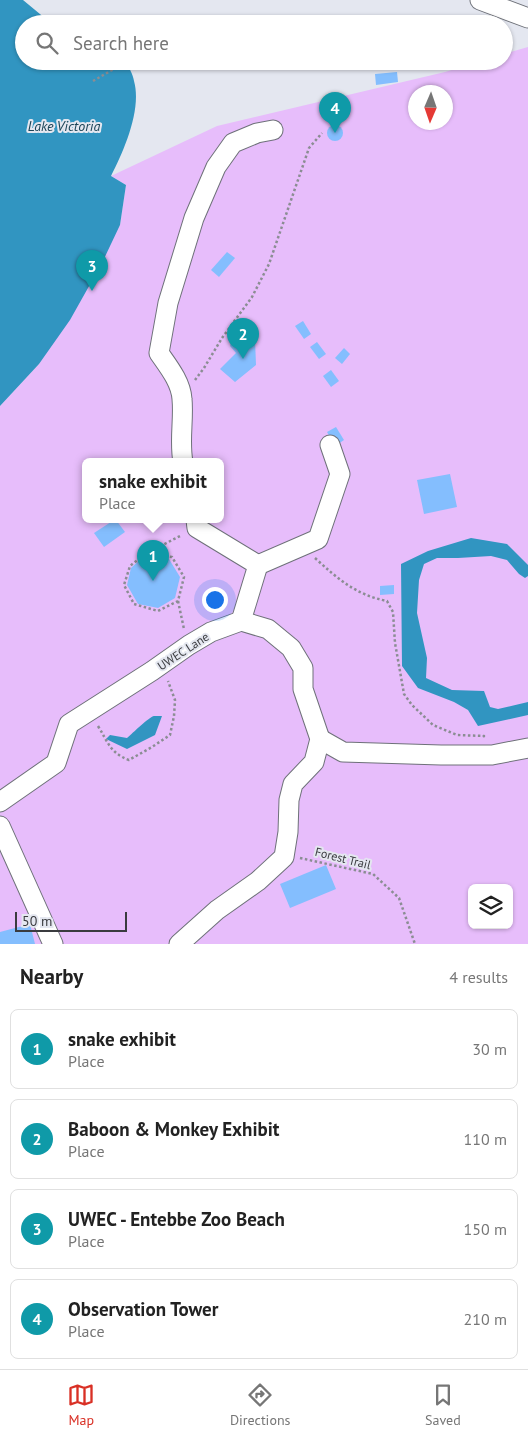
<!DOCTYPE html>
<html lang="en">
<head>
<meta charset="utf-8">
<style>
  body { margin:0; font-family:"PT Sans",sans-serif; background:#f6f6f6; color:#222 }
  .controls { position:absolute; right:15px; bottom:15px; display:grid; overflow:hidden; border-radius:8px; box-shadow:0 1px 4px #0004 }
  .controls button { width:45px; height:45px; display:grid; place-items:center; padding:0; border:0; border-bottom:1px solid #e0e0e0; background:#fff; color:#222; font:25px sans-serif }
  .compass { position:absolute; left:408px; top:85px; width:45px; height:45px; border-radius:50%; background:#fff; box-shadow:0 1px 4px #0004; rotate:182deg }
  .scale { position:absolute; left:15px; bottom:12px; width:112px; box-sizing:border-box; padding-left:5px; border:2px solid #3a3b3f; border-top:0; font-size:14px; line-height:18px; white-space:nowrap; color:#3a3b3f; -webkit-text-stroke:4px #e4e7f0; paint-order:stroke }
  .you { position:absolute; left:214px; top:599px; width:18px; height:18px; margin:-12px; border:4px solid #fff; border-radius:50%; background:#1a73e8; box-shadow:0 0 0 8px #1a73e833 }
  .badge { display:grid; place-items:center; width:32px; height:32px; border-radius:50%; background:#d93025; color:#fff; font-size:16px; font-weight:700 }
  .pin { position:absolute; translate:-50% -41px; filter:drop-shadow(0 1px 2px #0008) }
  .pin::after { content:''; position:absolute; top:26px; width:18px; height:15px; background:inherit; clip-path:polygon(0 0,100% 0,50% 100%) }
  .popup { position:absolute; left:82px; top:458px; width:142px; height:65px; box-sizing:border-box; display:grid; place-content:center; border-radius:8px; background:#fff; filter:drop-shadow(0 1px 4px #0005); font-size:16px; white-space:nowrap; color:#767676 }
  .popup b { font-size:19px; color:#222 }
  .popup::after { content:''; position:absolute; left:50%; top:100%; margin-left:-10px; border:10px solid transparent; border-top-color:#fff }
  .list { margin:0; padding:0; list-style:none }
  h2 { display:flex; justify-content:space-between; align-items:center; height:65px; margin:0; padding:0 20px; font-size:21px }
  h2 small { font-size:16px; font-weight:400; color:#767676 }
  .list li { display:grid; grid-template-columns:32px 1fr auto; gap:15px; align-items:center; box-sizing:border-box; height:80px; margin:0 10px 10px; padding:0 10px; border:1px solid #e0e0e0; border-radius:8px }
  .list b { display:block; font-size:19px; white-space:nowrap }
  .list p { margin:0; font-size:16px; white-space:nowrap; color:#767676 }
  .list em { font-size:16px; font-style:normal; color:#767676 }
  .icon { flex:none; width:28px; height:28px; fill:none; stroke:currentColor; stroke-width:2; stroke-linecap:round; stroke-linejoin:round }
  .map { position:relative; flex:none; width:528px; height:944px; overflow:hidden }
  .search { position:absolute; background:#fff; box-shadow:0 1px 4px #0004; left:15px; right:15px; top:15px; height:55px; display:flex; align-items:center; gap:12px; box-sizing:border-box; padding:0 18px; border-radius:28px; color:#767676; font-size:19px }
  .sheet { height:425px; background:#fff }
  nav { display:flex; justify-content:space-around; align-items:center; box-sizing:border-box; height:70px; border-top:1px solid #e0e0e0; background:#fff; font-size:14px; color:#767676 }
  nav a { display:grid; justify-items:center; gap:2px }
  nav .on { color:#d93025 }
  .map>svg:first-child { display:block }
  .green { fill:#e7bdfb; fill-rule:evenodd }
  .water { fill:#3195c1 }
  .building { fill:#84befe }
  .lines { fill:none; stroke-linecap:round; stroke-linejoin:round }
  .minor-casing { stroke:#6e7179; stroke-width:21 }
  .path { stroke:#8b8d93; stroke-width:2.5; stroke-dasharray:2.5 2.5; stroke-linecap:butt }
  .minor { stroke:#fff; stroke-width:19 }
  .labels { text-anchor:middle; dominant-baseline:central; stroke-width:4; stroke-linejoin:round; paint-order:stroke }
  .street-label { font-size:12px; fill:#3a3b3f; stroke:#e4e7f0 }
  .water-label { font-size:14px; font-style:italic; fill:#1b4457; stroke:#e4e7f0 }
</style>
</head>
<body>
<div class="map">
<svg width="528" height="944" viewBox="0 0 528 944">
  <rect width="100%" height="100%" fill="#e4e7f0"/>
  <path class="green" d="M 528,47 L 528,944 L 0,944 L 0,406 L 39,364 L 120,225 L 126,185 L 111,176 L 217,126 L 445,72 L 481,61 L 504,61 L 504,54 ZM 416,92 L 446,92 L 446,122 L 416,122 ZM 86,462 L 220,462 L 220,520 L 86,520 ZM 472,888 L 509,888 L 509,925 L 472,925 Z"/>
  <g class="water">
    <path d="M 0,0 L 23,0 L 52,24 L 24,24 L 24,61 L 123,61 L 126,62 C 129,68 133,74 134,81 C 142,109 124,151 111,176 L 126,185 L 120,225 L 102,263 L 70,320 L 39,364 L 0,406 Z"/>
    <polygon points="471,538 507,544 528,565 528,576 525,578 519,574 507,560 491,556 458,558 437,558 424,564 419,580 417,613 427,658 426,678 452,690 484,691 490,707 498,709 528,702 528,715 478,726 468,710 454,702 418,688 402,666 401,564 428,551"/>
    <path d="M 154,716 L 162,716 L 155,735 L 127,749 L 106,739 L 110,735 L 127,738 C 133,733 149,717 154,716 Z"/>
  </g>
  <g class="building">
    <polygon points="397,72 398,82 376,85 375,74"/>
    <circle cx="335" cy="133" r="8"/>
    <polygon points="227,252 235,258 219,277 211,270"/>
    <polygon points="303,321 311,334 304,339 295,326"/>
    <polygon points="241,330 250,331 255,339 256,365 235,382 220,369 236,353 230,346 233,335"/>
    <polygon points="317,342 326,354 319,359 310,347"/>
    <polygon points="344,348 350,354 342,364 335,358"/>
    <polygon points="331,370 339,381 331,387 323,376"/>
    <polygon points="336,427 344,440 335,446 327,432"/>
    <polygon points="450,474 457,507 424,514 417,480"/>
    <polygon points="114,520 116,520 125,532 104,547 94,533"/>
    <polygon points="144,556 169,559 180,577 175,598 158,608 138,604 127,585 131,568"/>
    <polygon points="394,585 394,594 380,595 380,586"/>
    <polygon points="326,865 336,889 290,908 280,884"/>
    <polygon points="30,924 35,944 0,944 0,932"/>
  </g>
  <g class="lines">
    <g class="minor-casing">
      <g id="minor">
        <polyline points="480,0 528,18"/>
        <path d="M 183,462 C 179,441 184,420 182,399 C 181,382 168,366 159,353 L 168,303 L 194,218 L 216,167 L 233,143 L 257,133 L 273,130"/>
        <polyline points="196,520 197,528 258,565 241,621"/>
        <polyline points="258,565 318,539 340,474 330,445"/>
        <polyline points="320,739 343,752 441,755 492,755 528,748"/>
        <polyline points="0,802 56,763 69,724 152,671 189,645 211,632 241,621 268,629 291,648 303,668 303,689 320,739 314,762 293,784 289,800 288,832 284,857 258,881 217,910 179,944"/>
        <polyline points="0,826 53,944"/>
      </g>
    </g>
    <g class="path">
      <polyline points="93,81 126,62"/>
      <polyline points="195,380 204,368 222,338 252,297 269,264 309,148 322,133"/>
      <polyline points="145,554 172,557 184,577 178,601 158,611 134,604 124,585 130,566 145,554 182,535"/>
      <path d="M 315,558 C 338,579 356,595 387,601 L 393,612 L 395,643 L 404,694 L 412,705 L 433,725 L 457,735 L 484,736 L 482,738"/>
      <polyline points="178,601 184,629"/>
      <path d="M 98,726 C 108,742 110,753 129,760 L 152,747 L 170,735 L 174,716 L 175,700 L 168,681"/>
      <polyline points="300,858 373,874 399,898 415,944"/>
    </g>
    <use href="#minor" class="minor"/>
  </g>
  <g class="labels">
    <g class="street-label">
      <text transform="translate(183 651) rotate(-33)">UWEC Lane</text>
      <text transform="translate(343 858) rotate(14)">Forest Trail</text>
    </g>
    <g class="water-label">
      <text x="64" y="126">Lake Victoria</text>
    </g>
  </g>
</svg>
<div class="controls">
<button><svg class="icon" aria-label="layers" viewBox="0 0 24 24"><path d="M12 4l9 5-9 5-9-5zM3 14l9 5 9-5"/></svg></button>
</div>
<svg class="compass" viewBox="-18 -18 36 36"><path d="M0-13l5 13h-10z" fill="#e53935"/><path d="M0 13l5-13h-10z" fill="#767676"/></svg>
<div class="scale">50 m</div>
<div class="you"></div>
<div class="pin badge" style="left:153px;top:581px;background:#0f9aa8">1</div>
<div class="popup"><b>snake exhibit</b>Place</div>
<div class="pin badge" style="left:243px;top:359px;background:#0f9aa8">2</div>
<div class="pin badge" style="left:92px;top:291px;background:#0f9aa8">3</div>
<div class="pin badge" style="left:335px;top:133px;background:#0f9aa8">4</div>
<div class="search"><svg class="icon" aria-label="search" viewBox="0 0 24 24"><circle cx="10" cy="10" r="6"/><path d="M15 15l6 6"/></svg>Search here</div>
</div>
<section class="sheet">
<h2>Nearby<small>4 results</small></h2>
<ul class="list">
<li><span class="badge" style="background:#0f9aa8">1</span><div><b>snake exhibit</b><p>Place</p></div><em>30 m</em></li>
<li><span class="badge" style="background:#0f9aa8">2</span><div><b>Baboon &amp; Monkey Exhibit</b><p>Place</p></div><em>110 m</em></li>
<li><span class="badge" style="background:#0f9aa8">3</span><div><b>UWEC - Entebbe Zoo Beach</b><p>Place</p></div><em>150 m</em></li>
<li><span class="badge" style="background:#0f9aa8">4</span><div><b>Observation Tower</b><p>Place</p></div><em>210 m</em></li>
</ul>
</section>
<nav>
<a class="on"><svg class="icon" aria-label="map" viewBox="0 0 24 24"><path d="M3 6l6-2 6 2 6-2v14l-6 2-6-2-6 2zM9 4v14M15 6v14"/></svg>Map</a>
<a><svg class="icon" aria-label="directions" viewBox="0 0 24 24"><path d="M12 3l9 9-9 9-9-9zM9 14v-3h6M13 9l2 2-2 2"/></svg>Directions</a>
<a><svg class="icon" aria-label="saved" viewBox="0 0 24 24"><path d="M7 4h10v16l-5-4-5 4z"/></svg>Saved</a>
</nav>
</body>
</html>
